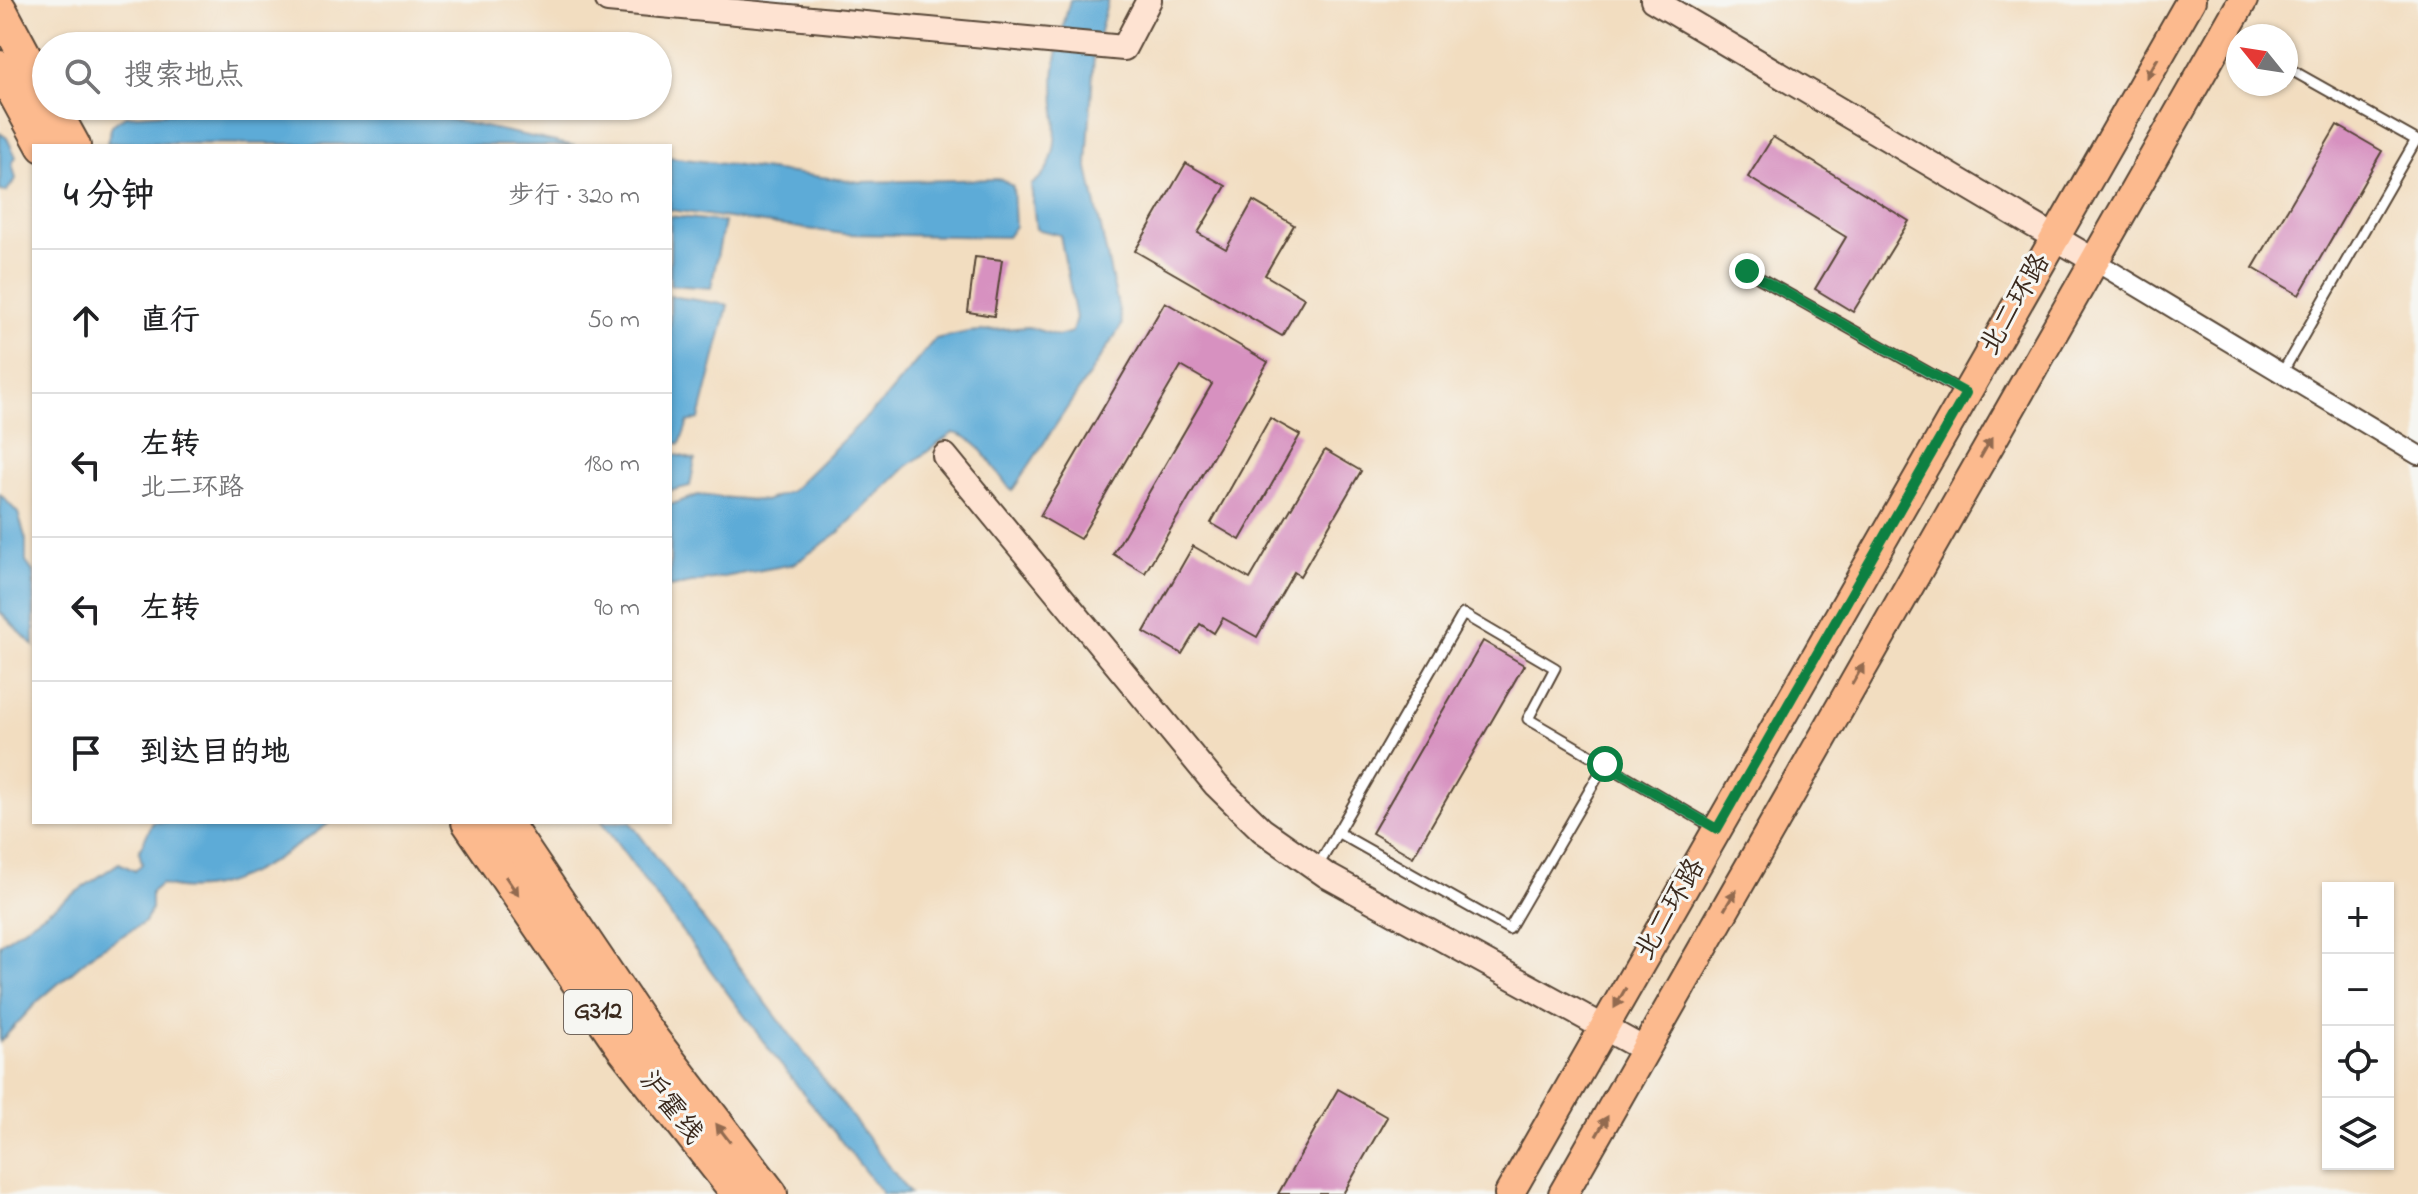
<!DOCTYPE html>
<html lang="zh">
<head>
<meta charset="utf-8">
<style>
  body { margin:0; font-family:"Indie Flower","LXGW WenKai TC",sans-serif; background:#f6f6f6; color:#202124 }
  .controls { position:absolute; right:24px; bottom:24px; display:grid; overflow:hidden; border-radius:0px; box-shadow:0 2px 6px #0004 }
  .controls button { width:72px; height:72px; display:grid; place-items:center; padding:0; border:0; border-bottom:2px solid #e0e0e0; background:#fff; color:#202124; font:40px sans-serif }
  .compass { position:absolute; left:2226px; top:24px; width:72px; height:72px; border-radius:50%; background:#fff; box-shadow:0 2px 6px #0004; rotate:300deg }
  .stop { position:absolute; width:24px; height:24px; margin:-18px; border:6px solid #0b8043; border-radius:50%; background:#fff }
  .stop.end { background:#0b8043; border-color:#fff; box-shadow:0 2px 8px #0008 }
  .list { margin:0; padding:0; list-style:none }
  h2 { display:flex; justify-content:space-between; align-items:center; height:104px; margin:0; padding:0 32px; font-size:34px }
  h2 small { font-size:26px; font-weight:400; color:#757577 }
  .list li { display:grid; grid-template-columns:52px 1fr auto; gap:24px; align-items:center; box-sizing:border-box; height:144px; padding:0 32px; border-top:2px solid #e0e0e0 }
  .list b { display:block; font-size:30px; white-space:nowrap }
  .list p { margin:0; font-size:26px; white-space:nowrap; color:#757577 }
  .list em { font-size:26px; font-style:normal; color:#757577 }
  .icon { flex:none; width:44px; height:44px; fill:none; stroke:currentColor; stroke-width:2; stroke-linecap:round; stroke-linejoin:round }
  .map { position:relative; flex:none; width:2418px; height:1194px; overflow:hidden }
  .search { position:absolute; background:#fff; box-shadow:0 2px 6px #0004; left:32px; top:32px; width:640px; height:88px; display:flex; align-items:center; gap:20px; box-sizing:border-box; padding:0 28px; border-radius:44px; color:#757577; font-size:30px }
  .panel { position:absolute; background:#fff; box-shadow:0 2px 6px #0004; left:32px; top:144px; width:640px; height:680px; border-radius:0px }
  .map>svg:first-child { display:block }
  .water { fill:#5dabd7; stroke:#4c6a7a; stroke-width:2 }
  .building { fill:#d791c0 }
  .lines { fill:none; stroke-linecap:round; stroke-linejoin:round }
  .lane-casing { stroke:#564536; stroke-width:13 }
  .street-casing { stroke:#564536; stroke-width:22 }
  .secondary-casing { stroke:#564536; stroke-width:28 }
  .primary-casing { stroke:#564536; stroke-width:32 }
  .highway-casing { stroke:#564536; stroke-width:36 }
  .lane { stroke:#fff; stroke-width:9 }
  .street { stroke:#fff; stroke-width:18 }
  .secondary { stroke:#fee3d2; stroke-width:24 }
  .primary { stroke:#fcba8e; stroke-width:28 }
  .highway { stroke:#fcba8e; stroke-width:32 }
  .oneway { fill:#926b50 }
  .route { stroke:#0b8043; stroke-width:10 }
  .labels { text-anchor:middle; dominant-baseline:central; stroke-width:6; stroke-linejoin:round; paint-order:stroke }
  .shield { fill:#f6f6f2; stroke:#73675e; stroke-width:2 }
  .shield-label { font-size:26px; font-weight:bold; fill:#3b2a1e }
  .street-label { font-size:28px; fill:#3b2a1e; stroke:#f6f6f2 }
</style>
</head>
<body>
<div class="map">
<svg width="2418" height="1194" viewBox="0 0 2418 1194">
  <rect width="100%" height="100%" fill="#f6f6f2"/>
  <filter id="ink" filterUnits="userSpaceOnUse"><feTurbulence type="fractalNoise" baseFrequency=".0125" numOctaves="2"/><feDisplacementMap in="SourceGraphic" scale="16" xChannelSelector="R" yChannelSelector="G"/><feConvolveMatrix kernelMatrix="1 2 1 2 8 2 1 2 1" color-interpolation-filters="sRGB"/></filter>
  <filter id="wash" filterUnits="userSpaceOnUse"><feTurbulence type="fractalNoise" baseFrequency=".006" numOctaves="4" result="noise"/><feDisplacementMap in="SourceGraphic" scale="32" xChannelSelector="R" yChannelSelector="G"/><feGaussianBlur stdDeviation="1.8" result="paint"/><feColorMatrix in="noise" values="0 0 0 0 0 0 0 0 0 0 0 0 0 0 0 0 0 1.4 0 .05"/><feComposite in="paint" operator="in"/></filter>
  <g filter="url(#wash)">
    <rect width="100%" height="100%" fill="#f2ddc0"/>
    <g class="water">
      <path d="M 1070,0 L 1108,0 L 1094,55 L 1087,164 L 1122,325 L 1012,491 C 994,471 979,436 953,433 L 906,467 L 838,533 L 794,564 L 670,587 L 670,505 L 698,495 L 765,501 L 791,491 L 886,398 L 935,339 L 968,332 L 1028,327 L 1058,336 L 1072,332 L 1076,318 L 1060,235 L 1036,229 L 1031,185 C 1070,160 1050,106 1055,68 C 1058,45 1064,22 1070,0 Z"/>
      <polygon points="263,106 386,106 575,146 107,143 112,125 125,116"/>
      <polygon points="0,133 7,138 16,157 12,163 16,179 6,192 0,191"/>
      <polygon points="670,157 860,182 1001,179 1013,187 1015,226 1007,237 844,234 670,210"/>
      <polygon points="670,216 724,222 711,288 670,285"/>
      <polygon points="670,296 728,305 699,419 688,422 680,444 670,441"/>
      <polygon points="670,453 695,460 690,486 670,491"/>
      <polygon points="0,494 18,513 26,540 26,562 34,573 34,646 0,612"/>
      <path d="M 153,822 L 331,822 C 284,854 221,905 161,884 L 151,892 L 151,909 L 145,922 L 95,952 L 37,1002 L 0,1042 L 0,944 L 119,863 L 135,871 L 142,864 L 139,851 Z"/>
      <polygon points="601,822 630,822 910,1194 883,1194 777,1060"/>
    </g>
    <g id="blocks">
      <g class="building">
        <polygon points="2337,125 2382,151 2299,295 2253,268"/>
        <polygon points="1773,137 1909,221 1853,312 1815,289 1846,237 1748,177"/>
        <polygon points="1186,163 1226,186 1198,233 1226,249 1253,201 1294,225 1265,275 1304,298 1282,336 1135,251"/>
        <polygon points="975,257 1002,260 994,316 968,312"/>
        <polygon points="1165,302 1268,362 1145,573 1113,554 1212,384 1181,366 1080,539 1040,516"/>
        <polygon points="1270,418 1300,435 1240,540 1211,523"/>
        <polygon points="1325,450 1361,471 1300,576 1294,572 1257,637 1223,618 1214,633 1200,624 1182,654 1144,632 1193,546 1250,579"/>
        <polygon points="1483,641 1524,665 1413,857 1372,833"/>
        <polygon points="1338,1089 1387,1117 1343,1194 1278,1194"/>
      </g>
    </g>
  </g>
  <g filter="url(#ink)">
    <use href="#blocks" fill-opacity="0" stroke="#564536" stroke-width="2"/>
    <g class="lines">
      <g class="lane-casing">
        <g id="lane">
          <polyline points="1747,271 1963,392"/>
          <polyline points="2282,373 2416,140 2286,67"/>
          <polyline points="1337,832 1509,929 1605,764"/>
          <polyline points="1318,866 1463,614 1555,668 1528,719 1713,827"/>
        </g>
      </g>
      <g class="street-casing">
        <polyline id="street" points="2093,260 2418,455"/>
      </g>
      <g class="secondary-casing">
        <g id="secondary">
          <polyline points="608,0 1124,48 1149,0"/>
          <polyline points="1653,0 2093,260"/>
          <polyline points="945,456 1216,785 1262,830 1326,875 1645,1050"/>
        </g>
      </g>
      <g class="primary-casing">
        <g id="primary">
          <polyline points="1509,1194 2191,0"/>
          <polyline points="1563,1194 2243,0"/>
        </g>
      </g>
      <g class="highway-casing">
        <g id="highway">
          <polyline points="0,9 46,95"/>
          <polyline points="0,67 43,146"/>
          <polyline points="52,106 74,146"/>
          <polyline points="468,822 623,1048 738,1194"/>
          <polyline points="505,822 644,1028 771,1194"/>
        </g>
      </g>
      <use href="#lane" class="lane"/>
      <use href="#street" class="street"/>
      <use href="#secondary" class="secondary"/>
      <use href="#primary" class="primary"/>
      <use href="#highway" class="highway"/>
    </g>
    <defs><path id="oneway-solid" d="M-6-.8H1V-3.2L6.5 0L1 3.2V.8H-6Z" transform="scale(2)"/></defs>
    <g class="oneway">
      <use href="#oneway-solid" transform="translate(2152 68) rotate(120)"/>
      <use href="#oneway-solid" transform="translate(1986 448) rotate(-60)"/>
      <use href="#oneway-solid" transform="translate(1858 674) rotate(-60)"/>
      <use href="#oneway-solid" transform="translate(512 886) rotate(56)"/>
      <use href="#oneway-solid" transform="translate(1730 900) rotate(-60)"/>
      <use href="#oneway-solid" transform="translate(1620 998) rotate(120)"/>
      <use href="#oneway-solid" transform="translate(1602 1126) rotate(-60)"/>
      <use href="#oneway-solid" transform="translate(723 1133) rotate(-127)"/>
    </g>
  </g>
  <g class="lines" filter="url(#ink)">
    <polyline class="route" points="1605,764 1717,829 1966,393 1747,271"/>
  </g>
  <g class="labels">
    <rect class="shield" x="564" y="990" width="68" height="44" rx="6"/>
    <g class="shield-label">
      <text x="598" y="1012">G312</text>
    </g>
    <g class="street-label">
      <text transform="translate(2016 305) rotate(-60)">北二环路</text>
      <text transform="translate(1671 910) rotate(-60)">北二环路</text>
      <text transform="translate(670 1108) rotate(52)">沪霍线</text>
    </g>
  </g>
</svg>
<div class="controls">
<button>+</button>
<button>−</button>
<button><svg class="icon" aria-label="locate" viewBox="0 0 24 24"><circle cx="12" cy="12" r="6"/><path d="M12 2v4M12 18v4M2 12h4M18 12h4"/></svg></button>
<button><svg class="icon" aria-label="layers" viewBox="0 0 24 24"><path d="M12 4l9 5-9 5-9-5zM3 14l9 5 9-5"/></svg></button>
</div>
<svg class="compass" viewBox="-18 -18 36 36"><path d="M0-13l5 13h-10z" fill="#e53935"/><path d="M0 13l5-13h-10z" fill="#757577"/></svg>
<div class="stop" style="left:1605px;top:764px"></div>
<div class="stop end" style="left:1747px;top:271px"></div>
<div class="search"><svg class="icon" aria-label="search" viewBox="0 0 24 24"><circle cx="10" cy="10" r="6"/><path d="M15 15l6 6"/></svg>搜索地点</div>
<section class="panel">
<h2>4 分钟<small>步行 · 320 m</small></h2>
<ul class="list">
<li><svg class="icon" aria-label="ahead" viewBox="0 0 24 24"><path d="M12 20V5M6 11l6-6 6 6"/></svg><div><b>直行</b></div><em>50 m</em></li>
<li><svg class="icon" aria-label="left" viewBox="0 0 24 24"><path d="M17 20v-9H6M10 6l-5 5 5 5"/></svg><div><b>左转</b><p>北二环路</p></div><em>180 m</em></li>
<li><svg class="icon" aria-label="left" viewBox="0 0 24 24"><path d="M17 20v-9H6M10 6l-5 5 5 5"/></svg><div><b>左转</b></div><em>90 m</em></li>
<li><svg class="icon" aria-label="arrive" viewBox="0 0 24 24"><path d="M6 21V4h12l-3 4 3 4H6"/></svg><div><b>到达目的地</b></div></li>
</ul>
</section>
</div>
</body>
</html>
